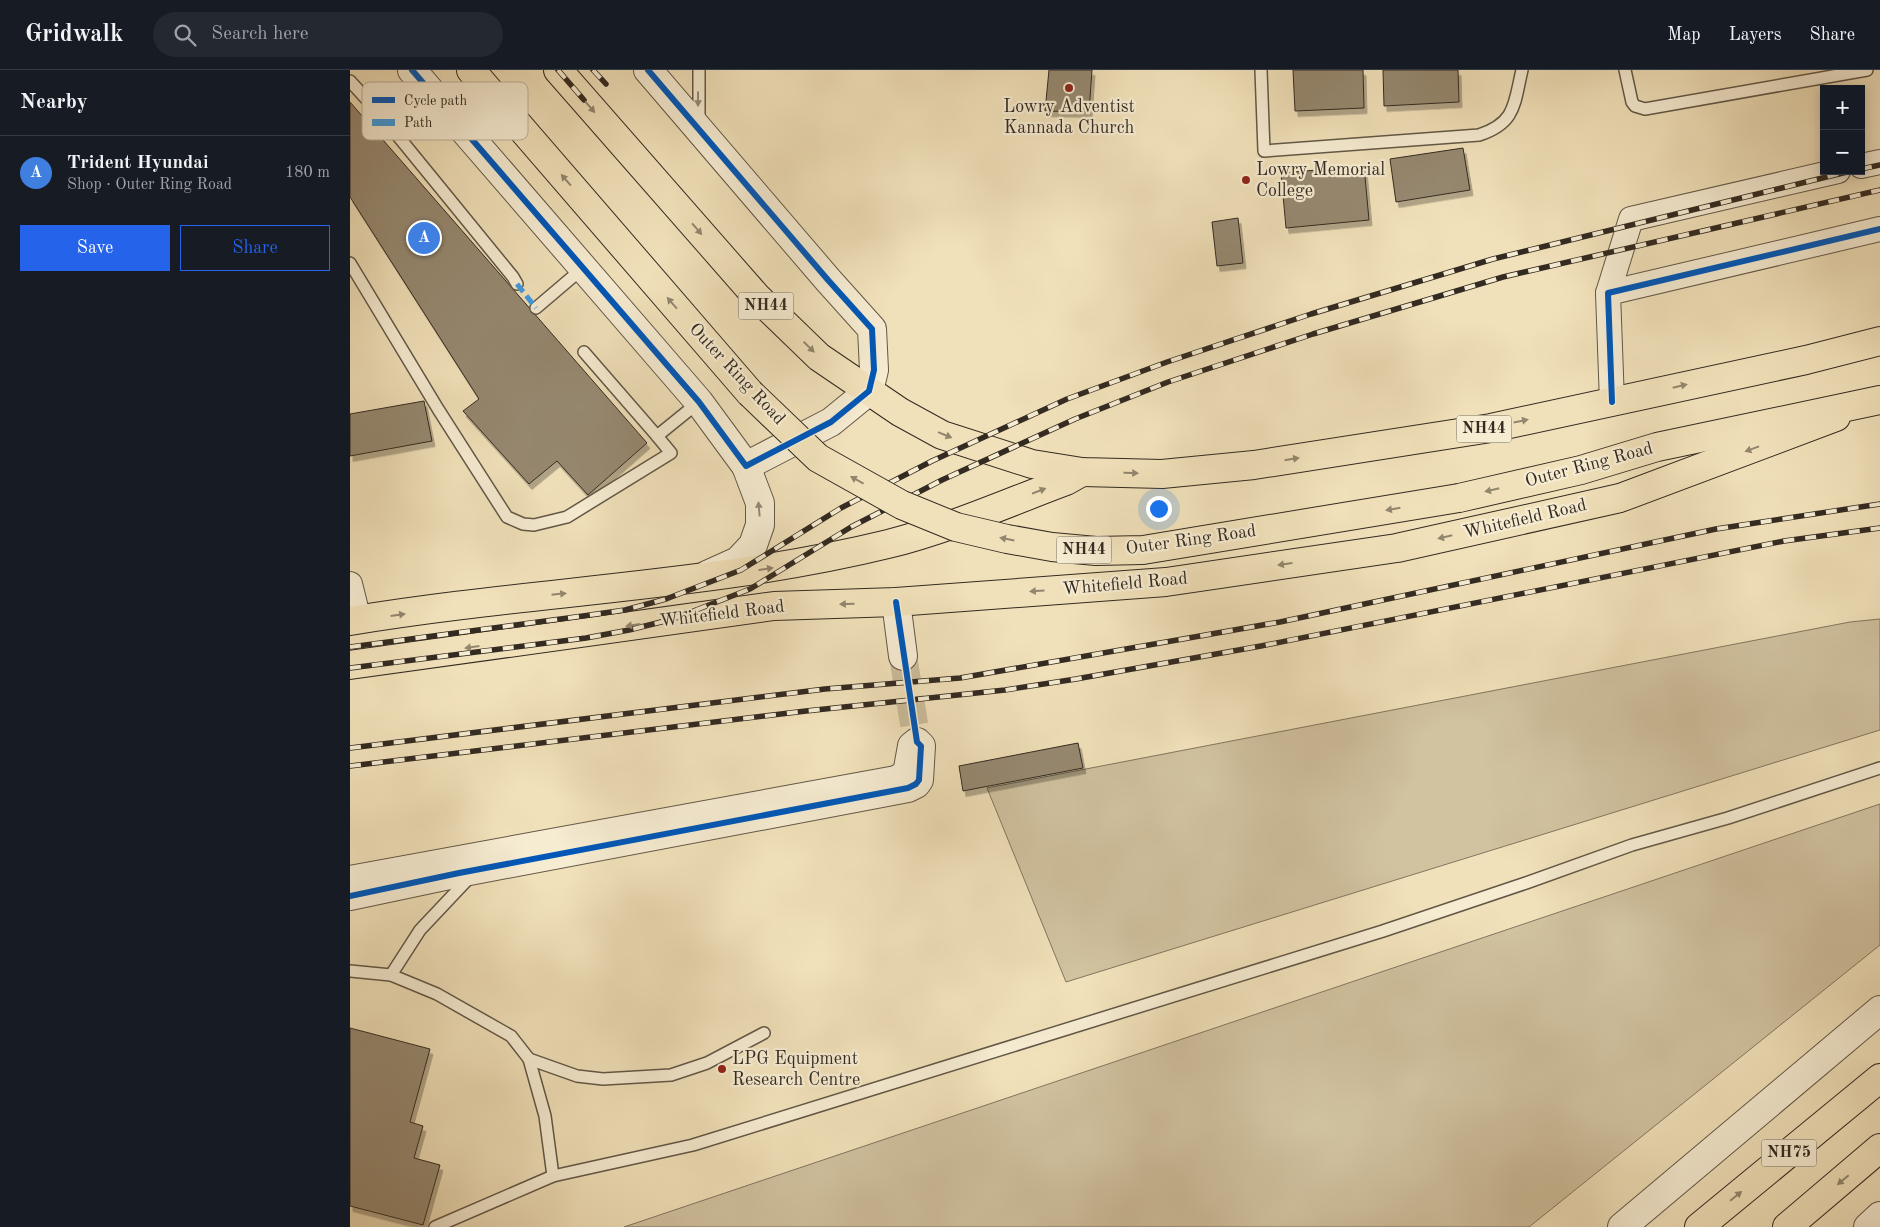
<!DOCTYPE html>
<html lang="en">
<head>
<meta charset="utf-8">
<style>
  body { margin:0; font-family:"Old Standard TT",serif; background:#242831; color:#f1f3f6 }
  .controls { position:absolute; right:15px; top:15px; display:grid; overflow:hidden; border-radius:0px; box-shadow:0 2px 12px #0003 }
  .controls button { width:45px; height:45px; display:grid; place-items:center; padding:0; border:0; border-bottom:1px solid #363941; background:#171b24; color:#f1f3f6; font:25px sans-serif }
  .you { position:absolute; left:808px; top:438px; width:18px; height:18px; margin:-12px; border:4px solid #fff; border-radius:50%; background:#1a73e8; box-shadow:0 0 0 8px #1a73e833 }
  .badge { display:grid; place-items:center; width:32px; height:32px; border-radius:50%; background:#2563eb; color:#fff; font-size:16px; font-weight:700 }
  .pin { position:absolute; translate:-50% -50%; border:2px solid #fff; box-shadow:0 1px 5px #0006 }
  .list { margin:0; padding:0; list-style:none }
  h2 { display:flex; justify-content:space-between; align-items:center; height:65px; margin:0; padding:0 20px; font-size:21px }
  h2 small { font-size:16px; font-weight:400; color:#9ea1a6 }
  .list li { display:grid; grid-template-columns:32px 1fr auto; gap:15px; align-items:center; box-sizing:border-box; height:75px; padding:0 20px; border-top:1px solid #363941 }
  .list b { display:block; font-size:19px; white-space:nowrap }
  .list p { margin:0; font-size:16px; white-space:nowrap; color:#9ea1a6 }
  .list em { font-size:16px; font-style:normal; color:#9ea1a6 }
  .actions { display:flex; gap:10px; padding:15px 20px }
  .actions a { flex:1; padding:11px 0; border:1px solid #2563eb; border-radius:0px; text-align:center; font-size:18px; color:#2563eb }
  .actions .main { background:#2563eb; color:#fff }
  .icon { flex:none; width:28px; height:28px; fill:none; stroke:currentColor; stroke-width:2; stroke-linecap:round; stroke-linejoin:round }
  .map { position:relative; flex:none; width:1530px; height:1157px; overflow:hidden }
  header { display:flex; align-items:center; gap:30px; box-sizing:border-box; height:70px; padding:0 25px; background:#171b24; border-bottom:1px solid #363941 }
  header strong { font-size:24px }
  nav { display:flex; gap:28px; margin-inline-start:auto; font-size:18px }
  .search { width:350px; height:45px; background:#242831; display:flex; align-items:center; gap:12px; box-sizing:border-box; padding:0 18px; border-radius:28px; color:#9ea1a6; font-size:19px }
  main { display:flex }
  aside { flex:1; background:#171b24 }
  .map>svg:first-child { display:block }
  .green { fill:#d1c2a0; stroke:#827660 }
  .building { fill:#968971; stroke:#332a21; filter:url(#shadow) }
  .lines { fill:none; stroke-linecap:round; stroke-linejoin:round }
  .tertiary-tunnel { stroke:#cbbc9b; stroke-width:28; stroke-dasharray:28 14; stroke-linecap:butt }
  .service-casing { stroke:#625847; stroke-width:14 }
  .minor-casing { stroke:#625847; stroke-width:26 }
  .tertiary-casing { stroke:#625847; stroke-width:30 }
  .primary-casing { stroke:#332a21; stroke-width:30 }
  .trunk-casing { stroke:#332a21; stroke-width:30 }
  .service { stroke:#f6ecd2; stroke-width:11 }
  .minor { stroke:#f6ecd2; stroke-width:24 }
  .tertiary { stroke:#f6ecd2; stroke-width:28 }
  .primary { stroke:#f1e1ba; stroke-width:28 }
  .trunk { stroke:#f1e1ba; stroke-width:28 }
  .rail-casing { stroke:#332a21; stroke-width:5.5 }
  .rail { stroke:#f6ecd2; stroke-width:4; stroke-dasharray:11; stroke-linecap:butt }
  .trunk-bridge-casing { stroke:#332a21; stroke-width:30; stroke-linecap:butt }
  .trunk-bridge { stroke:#f1e1ba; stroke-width:28 }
  .quiet { stroke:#3e9ce0; stroke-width:5; stroke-dasharray:10 5; stroke-linecap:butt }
  .cycleway-casing { stroke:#f6ecd2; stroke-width:9 }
  .cycleway { stroke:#0057b8; stroke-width:6 }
  .oneway { fill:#948b7a }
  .oneway2 { fill:#92866e }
  .poi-dot { fill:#8f2418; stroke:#f6ecd2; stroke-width:2 }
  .labels { text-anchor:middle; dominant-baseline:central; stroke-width:4.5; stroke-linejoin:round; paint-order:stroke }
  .shield { fill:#f6ecd2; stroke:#6e6456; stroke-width:1 }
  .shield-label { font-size:16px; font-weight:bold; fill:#332a21 }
  .poi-label { font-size:18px; fill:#332a21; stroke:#f6ecd2; text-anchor:start }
  .street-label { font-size:18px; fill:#332a21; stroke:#f6ecd2 }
  .key { fill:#f6ecd2; stroke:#bcb29d; stroke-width:1 }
  .key-label { font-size:14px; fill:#332a21 }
</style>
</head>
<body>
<header>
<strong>Gridwalk</strong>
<div class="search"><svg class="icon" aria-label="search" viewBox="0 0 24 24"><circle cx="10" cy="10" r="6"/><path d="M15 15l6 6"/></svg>Search here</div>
<nav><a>Map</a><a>Layers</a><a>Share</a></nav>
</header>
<main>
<aside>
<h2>Nearby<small></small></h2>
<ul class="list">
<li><span class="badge" style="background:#3f7fe0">A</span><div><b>Trident Hyundai</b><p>Shop · Outer Ring Road</p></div><em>180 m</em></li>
</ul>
<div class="actions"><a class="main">Save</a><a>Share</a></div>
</aside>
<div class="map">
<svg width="1530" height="1157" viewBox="0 0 1530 1157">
  <defs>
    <filter id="shadow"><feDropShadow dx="3" dy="5.5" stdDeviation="0" flood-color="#0004"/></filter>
  </defs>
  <rect width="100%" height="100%" fill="#f1e1ba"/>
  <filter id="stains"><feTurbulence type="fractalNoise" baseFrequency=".004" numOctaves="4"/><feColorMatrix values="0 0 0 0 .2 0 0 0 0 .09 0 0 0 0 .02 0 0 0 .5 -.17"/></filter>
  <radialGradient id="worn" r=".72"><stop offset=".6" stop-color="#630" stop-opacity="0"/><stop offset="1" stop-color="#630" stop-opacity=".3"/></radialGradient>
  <g class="green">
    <polygon points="1530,549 1530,660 716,912 637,718 1500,552"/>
    <polygon points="1530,734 1530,875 1179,1157 274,1157"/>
  </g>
  <g class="building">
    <polygon points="699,0 742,0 739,42 695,41"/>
    <polygon points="943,0 1013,0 1014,38 945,41"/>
    <polygon points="1033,0 1108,0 1109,32 1034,36"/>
    <polygon points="0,32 297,373 238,425 207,391 179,414 113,341 129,329 0,127"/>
    <polygon points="1113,78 1120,120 1046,132 1040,89"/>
    <polygon points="1014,96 1019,150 936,158 931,103"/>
    <polygon points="888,148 893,193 867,196 862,152"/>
    <polygon points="74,331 82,371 0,386 0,344"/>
    <polygon points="728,673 733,698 613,721 609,696"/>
    <polygon points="0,958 80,979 60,1052 73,1056 64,1088 90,1095 73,1155 0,1136"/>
  </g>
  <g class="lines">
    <polyline class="tertiary-tunnel" points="553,586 567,672"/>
    <g class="service-casing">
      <g id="service">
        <path d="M 911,0 L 914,81 L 1129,65 C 1166,53 1164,34 1172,0"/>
        <polyline points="1275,0 1282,32 1285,36 1295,39 1517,0"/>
        <polyline points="0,11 30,44 163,207 167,214"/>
        <polyline points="349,53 349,0"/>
        <polyline points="0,193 88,339 157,447 173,454 184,455 217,447 321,383 307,366"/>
        <polyline points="186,238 233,198"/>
        <polyline points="234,282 307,366 349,332"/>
        <polyline points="0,901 41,905 87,924 161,966 179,989 195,1046 203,1106"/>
        <polyline points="41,905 70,860 120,807"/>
        <polyline points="179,989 227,1006 253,1009 321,1005 357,993 414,963"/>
        <polyline points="85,1157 203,1106 343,1075 1033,861 1176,813 1282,775 1378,748 1530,698"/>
      </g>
    </g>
    <g class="minor-casing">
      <g id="minor">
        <polyline points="1511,96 1530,92"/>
        <polyline points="1258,223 1281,149 1488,101"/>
        <polyline points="1262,332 1258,223 1530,159"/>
        <polyline points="0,514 9,550"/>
      </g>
    </g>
    <g class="tertiary-casing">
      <g id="tertiary">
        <polyline points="62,0 349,332 396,396 410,433 410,455 403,475 388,491 357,505"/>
        <polyline points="298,0 478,210 522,259 524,300 519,321 481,352 396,396"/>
        <polyline points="546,532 553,586"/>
        <polyline points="0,810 546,710 557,704 562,676 567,672 571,676 569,710 566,714 558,718 109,803 0,826"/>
        <polyline points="1272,1157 1530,940"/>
        <polyline points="1518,1157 1530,1146"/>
      </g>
    </g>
    <g class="primary-casing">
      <g id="primary">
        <path d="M 0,551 C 179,521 362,517 538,474 C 599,459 657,433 716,411 L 732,402"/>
        <polyline points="0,595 424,536 546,532 816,512 1047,478 1270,428 1486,347"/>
      </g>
    </g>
    <g class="trunk-casing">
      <g id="trunk">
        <polyline points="121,0 400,323"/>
        <polyline points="208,0 406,226 469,287 550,342 592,365 682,394 732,402 812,404 904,395 1141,358 1456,290 1530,271"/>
        <polyline points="1109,428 1231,400 1307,377 1530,330"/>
        <polyline points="1349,1157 1530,1008"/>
        <polyline points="1437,1157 1530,1078"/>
      </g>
    </g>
    <use href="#service" class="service"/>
    <use href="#minor" class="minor"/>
    <use href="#tertiary" class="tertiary"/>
    <use href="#primary" class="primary"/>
    <use href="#trunk" class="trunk"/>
    <g class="rail-casing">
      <g id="rail">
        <polyline points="208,0 234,30"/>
        <polyline points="243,0 256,14"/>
        <polyline points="1511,99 1530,95"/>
        <polyline points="0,577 233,546 275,540 316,529 391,500 491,438 582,391 717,329 817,292 961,244 1143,189 1501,101"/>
        <polyline points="0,598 236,568 279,560 323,549 400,519 501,457 592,410 725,349 818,312 963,264 1153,207 1530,120"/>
        <polyline points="0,678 475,619 610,608 930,552 1366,459 1530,434"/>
        <polyline points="0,696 456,641 655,620 726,609 911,576 1434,471 1530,458"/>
      </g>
    </g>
    <use href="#rail" class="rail"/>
    <g class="trunk-bridge-casing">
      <polyline id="trunk-bridge" points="400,323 468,388 552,435 606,457 657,469 702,477 746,481 793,480 1109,428"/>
    </g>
    <use href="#trunk-bridge" class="trunk-bridge"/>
    <polyline class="quiet" points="167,214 186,238"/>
    <g class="cycleway-casing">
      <g id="cycleway">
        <polyline points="62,0 349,332 396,396 481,352 519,321 524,300 522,259 478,210 298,0"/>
        <polyline points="1262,332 1258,223 1530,159"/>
        <polyline points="0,826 109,803 558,718 566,714 569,710 571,676 567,672 546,532"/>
      </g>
    </g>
    <use href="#cycleway" class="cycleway"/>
  </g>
  <defs><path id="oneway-solid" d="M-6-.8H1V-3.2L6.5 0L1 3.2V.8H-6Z" transform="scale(1.25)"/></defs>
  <g class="oneway">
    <use href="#oneway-solid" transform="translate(348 29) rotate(90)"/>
    <use href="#oneway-solid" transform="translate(409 439) rotate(-95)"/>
  </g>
  <g class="oneway2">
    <use href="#oneway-solid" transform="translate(240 37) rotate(49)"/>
    <use href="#oneway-solid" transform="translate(216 110) rotate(-131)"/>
    <use href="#oneway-solid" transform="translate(347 159) rotate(49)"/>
    <use href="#oneway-solid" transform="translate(322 233) rotate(-131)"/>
    <use href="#oneway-solid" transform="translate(459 277) rotate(44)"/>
    <use href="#oneway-solid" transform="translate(1330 316) rotate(-13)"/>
    <use href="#oneway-solid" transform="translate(1171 351) rotate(-12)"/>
    <use href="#oneway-solid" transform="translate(595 365) rotate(22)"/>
    <use href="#oneway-solid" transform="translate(1402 379) rotate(160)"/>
    <use href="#oneway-solid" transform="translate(942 389) rotate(-9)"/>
    <use href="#oneway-solid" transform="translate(781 403) rotate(1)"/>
    <use href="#oneway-solid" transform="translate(507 410) rotate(-151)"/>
    <use href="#oneway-solid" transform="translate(1142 420) rotate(167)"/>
    <use href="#oneway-solid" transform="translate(689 421) rotate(-21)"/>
    <use href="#oneway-solid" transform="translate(1043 439) rotate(170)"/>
    <use href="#oneway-solid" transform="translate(1095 467) rotate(167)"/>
    <use href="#oneway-solid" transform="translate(657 469) rotate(-169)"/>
    <use href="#oneway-solid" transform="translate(935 494) rotate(172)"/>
    <use href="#oneway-solid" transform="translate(416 499) rotate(-8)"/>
    <use href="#oneway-solid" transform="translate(687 521) rotate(176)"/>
    <use href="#oneway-solid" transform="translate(209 524) rotate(-6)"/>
    <use href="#oneway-solid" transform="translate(497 534) rotate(178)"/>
    <use href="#oneway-solid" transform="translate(48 545) rotate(-8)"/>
    <use href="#oneway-solid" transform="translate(283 555) rotate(172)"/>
    <use href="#oneway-solid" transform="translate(122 577) rotate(172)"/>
    <use href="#oneway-solid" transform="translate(1493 1110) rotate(140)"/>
    <use href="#oneway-solid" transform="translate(1386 1126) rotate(-39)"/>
  </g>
  <g class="poi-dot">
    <circle cx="719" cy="18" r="5"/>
    <circle cx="896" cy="110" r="5"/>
    <circle cx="372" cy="999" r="5"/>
  </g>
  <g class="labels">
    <g class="shield">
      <rect x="388.5" y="222.5" width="55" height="27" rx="4"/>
      <rect x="1106.5" y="345.5" width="55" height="27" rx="4"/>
      <rect x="706.5" y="466.5" width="55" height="27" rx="4"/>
      <rect x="1411.5" y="1069.5" width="55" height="27" rx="4"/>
    </g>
    <g class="shield-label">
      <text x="416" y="236">NH44</text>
      <text x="1134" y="359">NH44</text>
      <text x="734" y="480">NH44</text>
      <text x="1439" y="1083">NH75</text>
    </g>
    <g class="poi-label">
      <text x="719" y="37" text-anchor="middle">Lowry Adventist<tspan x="719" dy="21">Kannada Church</tspan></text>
      <text x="906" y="100">Lowry Memorial<tspan x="906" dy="21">College</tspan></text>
      <text x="382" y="989">LPG Equipment<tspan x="382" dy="21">Research Centre</tspan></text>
    </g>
    <g class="street-label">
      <text transform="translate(387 304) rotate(47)">Outer Ring Road</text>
      <text transform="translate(1239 395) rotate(-15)">Outer Ring Road</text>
      <text transform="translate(1175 449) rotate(-13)">Whitefield Road</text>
      <text transform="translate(841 470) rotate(-8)">Outer Ring Road</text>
      <text transform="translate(775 514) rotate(-5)">Whitefield Road</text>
      <text transform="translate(372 544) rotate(-7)">Whitefield Road</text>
    </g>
  </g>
  <rect x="12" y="12" width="166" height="58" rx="8" class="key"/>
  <rect x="22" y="27" width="23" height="6" fill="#0057b8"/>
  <rect x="22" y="49" width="23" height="7" fill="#3e9ce0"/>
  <g class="key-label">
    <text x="54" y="35">Cycle path</text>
    <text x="54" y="57">Path</text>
  </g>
  <rect width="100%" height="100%" filter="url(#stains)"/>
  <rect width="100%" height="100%" fill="url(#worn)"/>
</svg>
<div class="controls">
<button>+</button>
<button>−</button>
</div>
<div class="you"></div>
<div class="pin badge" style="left:74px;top:168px;background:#3f7fe0">A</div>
</div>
</main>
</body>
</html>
